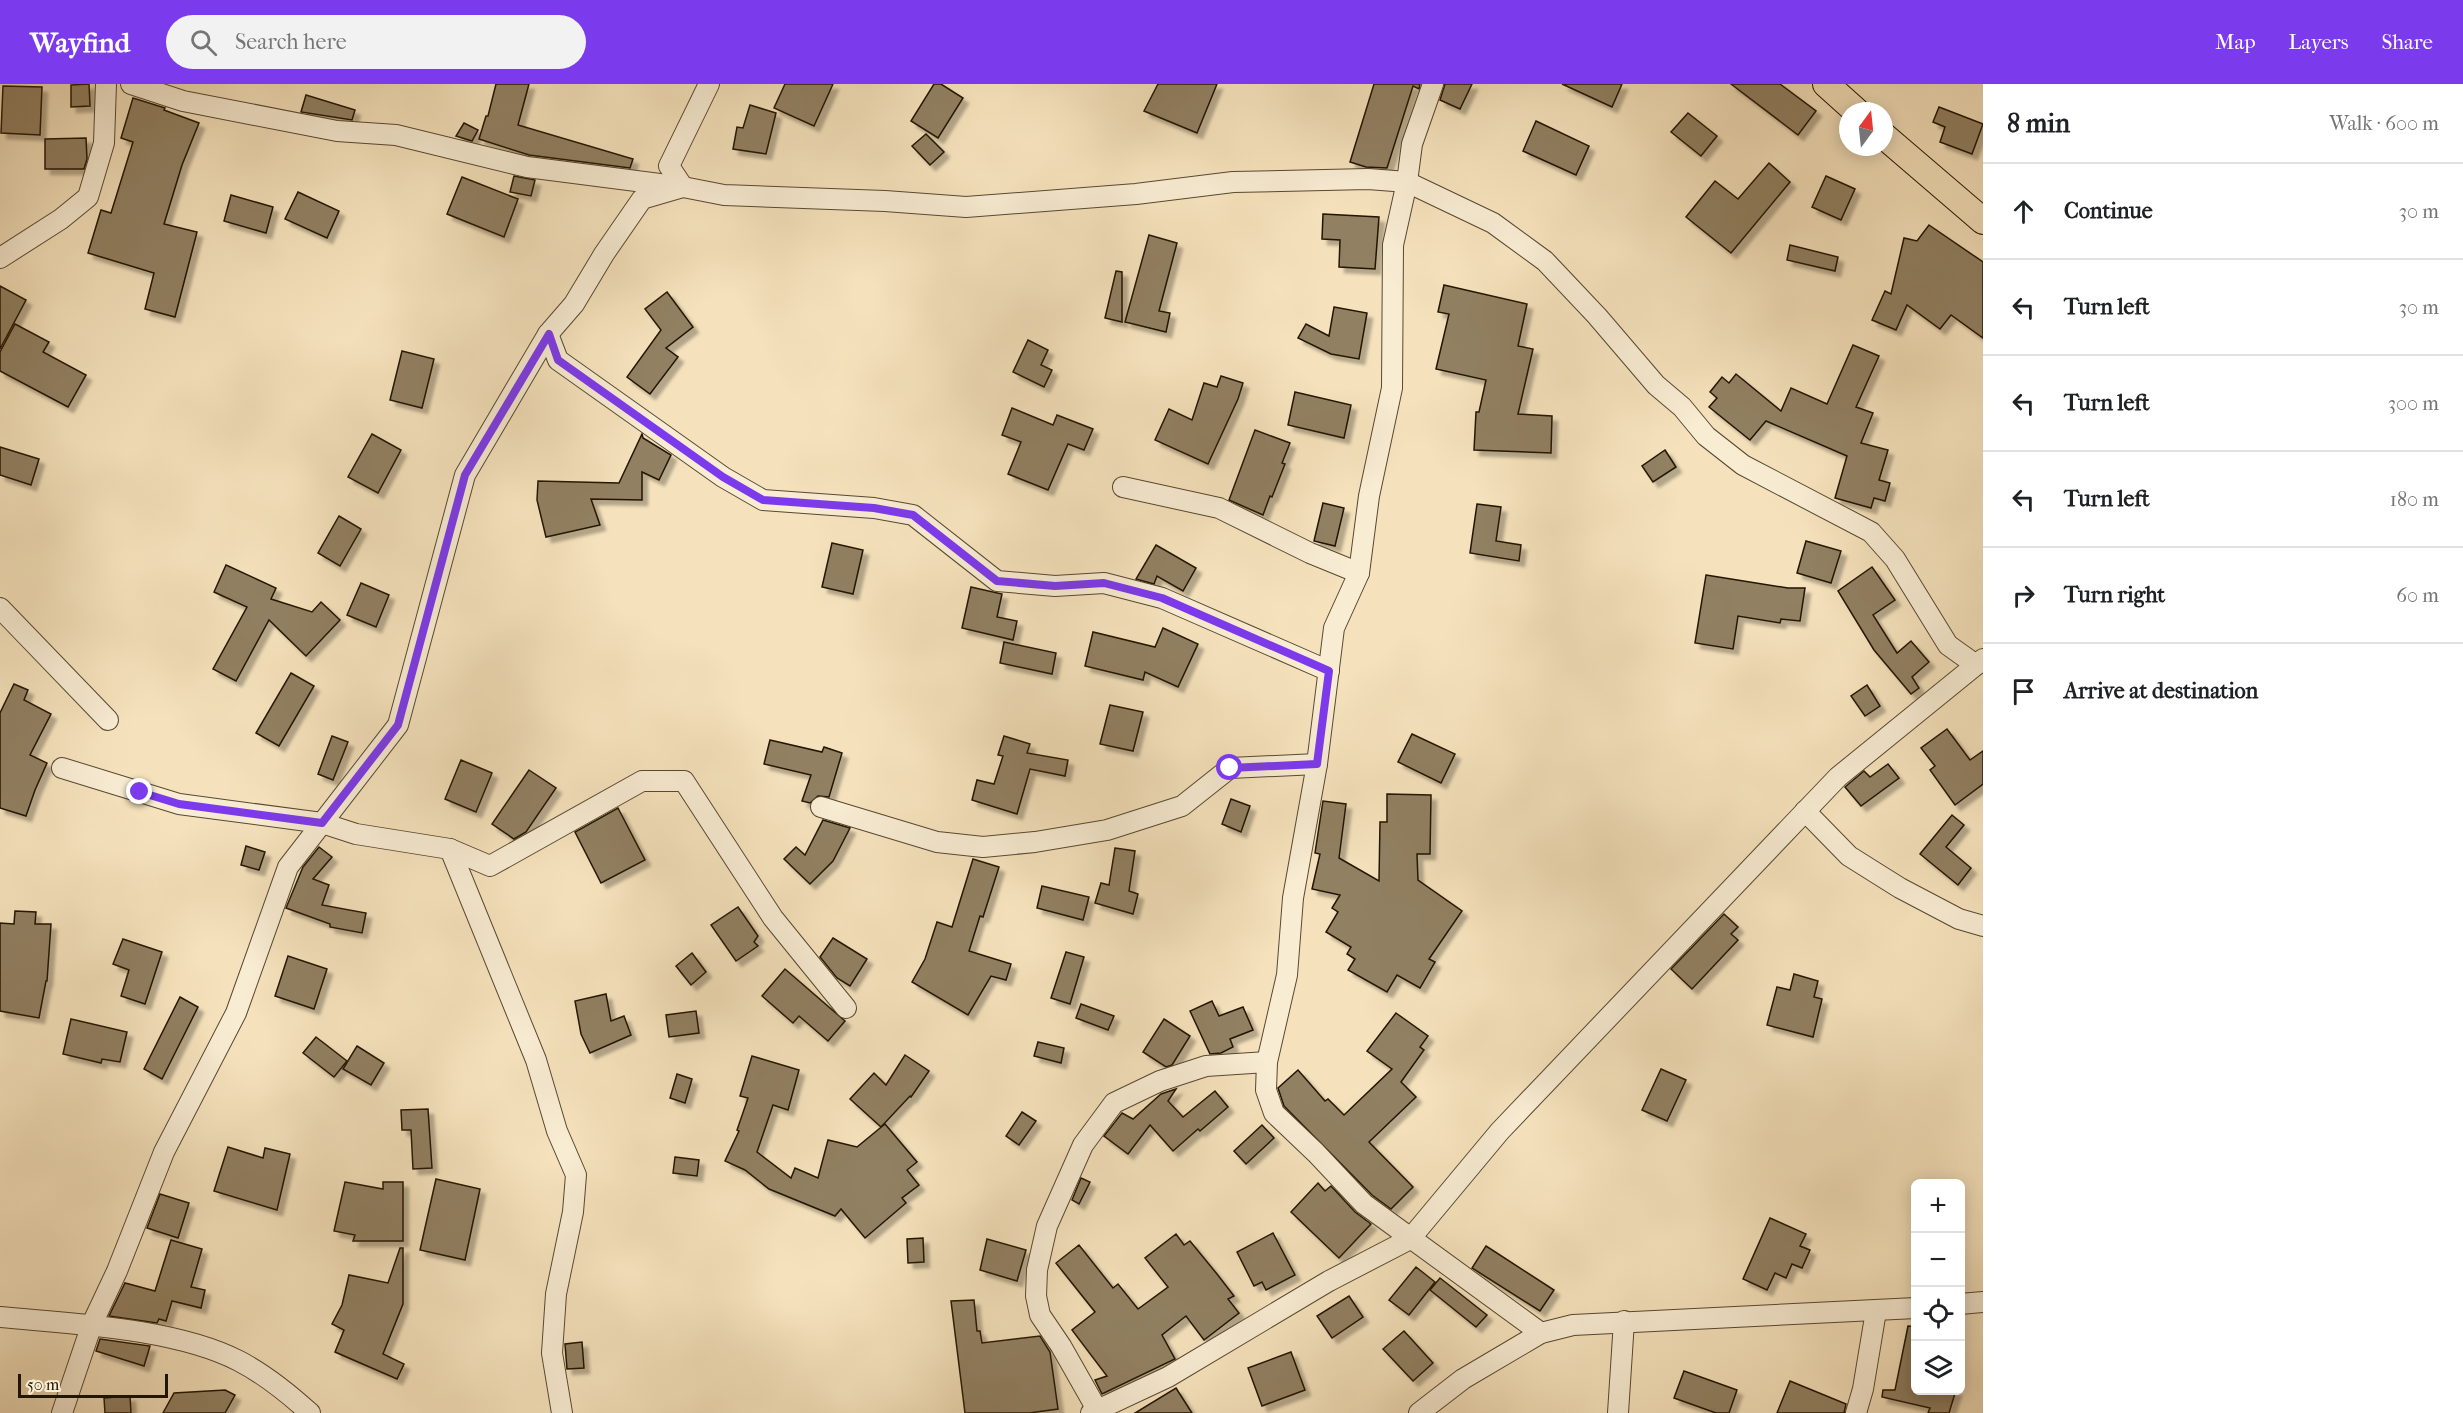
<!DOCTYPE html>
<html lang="en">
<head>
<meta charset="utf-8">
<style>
  body { margin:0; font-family:"IM FELL French Canon",serif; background:#f2f2f2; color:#202124 }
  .controls { position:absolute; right:18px; bottom:18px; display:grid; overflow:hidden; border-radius:9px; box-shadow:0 3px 15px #0003 }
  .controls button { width:54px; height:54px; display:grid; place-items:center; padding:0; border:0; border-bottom:2px solid #e0e0e0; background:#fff; color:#202124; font:30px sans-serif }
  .compass { position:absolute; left:1839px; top:18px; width:54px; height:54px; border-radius:50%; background:#fff; box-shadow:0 3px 15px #0003; rotate:15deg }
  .scale { position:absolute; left:18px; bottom:15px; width:150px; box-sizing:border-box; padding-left:6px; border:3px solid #241501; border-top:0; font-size:16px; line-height:21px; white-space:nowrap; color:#241501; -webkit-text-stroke:4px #f8ecd3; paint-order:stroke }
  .stop { position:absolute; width:18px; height:18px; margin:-14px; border:4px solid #7c3aed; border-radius:50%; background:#fff }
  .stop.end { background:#7c3aed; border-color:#fff; box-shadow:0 2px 6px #0008 }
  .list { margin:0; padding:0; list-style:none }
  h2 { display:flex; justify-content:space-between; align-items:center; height:78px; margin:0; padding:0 24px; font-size:26px }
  h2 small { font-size:20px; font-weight:400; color:#757577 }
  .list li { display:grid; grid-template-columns:39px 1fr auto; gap:18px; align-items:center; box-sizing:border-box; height:96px; padding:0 24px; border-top:2px solid #e0e0e0 }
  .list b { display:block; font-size:22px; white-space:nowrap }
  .list em { font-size:20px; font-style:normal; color:#757577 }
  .icon { flex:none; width:33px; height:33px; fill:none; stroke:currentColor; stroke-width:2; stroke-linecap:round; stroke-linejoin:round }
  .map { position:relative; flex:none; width:1983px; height:1329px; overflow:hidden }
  header { display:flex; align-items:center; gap:36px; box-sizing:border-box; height:84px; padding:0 30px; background:#7c3aed; color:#fff }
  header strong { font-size:28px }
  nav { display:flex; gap:33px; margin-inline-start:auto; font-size:21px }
  .search { width:420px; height:54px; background:#f2f2f2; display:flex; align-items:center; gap:15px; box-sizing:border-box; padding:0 21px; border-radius:33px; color:#757577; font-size:22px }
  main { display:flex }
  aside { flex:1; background:#fff }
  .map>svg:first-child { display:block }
  .building { fill:#918062; stroke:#241501; stroke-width:1.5; filter:url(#shadow) }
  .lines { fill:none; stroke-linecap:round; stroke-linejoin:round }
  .minor-casing { stroke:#584830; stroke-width:22 }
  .major-casing { stroke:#241501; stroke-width:28 }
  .minor { stroke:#f8ecd3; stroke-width:20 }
  .major { stroke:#f5e2bc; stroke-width:26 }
  .route { stroke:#7c3aed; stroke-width:8 }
</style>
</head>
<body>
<header>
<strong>Wayfind</strong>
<div class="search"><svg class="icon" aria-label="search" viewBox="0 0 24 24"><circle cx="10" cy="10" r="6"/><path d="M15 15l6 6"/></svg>Search here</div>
<nav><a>Map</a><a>Layers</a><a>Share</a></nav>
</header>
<main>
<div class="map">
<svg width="1983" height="1329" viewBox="0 0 1983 1329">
  <defs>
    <filter id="shadow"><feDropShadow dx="5.5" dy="5.5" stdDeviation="1.5" flood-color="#0004"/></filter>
  </defs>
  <rect width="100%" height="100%" fill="#f5e2bc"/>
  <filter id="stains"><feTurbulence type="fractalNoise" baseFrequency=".00333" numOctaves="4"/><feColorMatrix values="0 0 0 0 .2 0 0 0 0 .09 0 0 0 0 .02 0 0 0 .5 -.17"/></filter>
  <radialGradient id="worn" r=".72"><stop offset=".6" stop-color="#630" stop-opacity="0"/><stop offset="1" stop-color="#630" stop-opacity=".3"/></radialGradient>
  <g class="building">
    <polygon points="89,0 90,22 71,23 71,1"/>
    <polygon points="496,0 529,0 518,41 633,75 630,84 529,71 479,55 486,32 488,32"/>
    <polygon points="785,0 833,0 814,42 774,24"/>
    <polygon points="934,0 941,0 963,14 938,54 911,37"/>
    <polygon points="1158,0 1217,0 1197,49 1144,27"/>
    <polygon points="1374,0 1420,0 1419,5 1413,2 1387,84 1366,83 1350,78"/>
    <polygon points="1445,0 1472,0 1460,25 1440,16"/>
    <polygon points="1562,0 1622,0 1612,23"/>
    <polygon points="1731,0 1780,0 1816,27 1798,51"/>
    <polygon points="3,2 42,3 40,51 1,49"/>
    <polygon points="306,11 355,26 352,36 301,28"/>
    <polygon points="133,14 165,24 164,26 199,39 182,81 164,140 197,148 175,233 145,225 154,189 88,169 101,126 111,129 133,58 121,54"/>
    <polygon points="750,21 776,29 766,70 733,65 737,43 743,44"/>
    <polygon points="1939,23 1983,40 1972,70 1940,58 1945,43 1933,38"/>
    <polygon points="1688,29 1717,52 1701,72 1671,48"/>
    <polygon points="1536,37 1589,62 1576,91 1523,67"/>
    <polygon points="464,39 478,46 472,57 456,52"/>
    <polygon points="926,50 944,68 930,81 912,62"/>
    <polygon points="86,54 87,75 84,85 45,85 45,55"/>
    <polygon points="1769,79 1790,98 1731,169 1686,133 1715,97 1738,115"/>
    <polygon points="514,92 535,96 531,112 510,108"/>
    <polygon points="1826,92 1855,105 1841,136 1812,123"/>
    <polygon points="462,93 518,115 504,153 447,130"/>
    <polygon points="298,108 339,127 327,154 285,135"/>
    <polygon points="231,111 273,123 266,149 224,137"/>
    <polygon points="1323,130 1379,133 1375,185 1339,183 1340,156 1322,155"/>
    <polygon points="1929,141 1983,178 1983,254 1951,231 1940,245 1907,221 1896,246 1872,236 1885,207 1891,210 1904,154 1917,157"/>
    <polygon points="1149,151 1177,159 1159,227 1170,229 1166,248 1125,238"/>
    <polygon points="1790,161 1838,173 1835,187 1787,176"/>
    <polygon points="1116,187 1122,188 1122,238 1105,234"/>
    <polygon points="1444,201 1527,220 1518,262 1533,265 1518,330 1552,332 1551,369 1474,366 1476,328 1479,328 1486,296 1436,285 1449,230 1438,228"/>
    <polygon points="0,202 26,216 0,265"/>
    <polygon points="667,208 693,243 666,264 678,273 650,310 627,293 661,246 645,225"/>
    <polygon points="1334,223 1367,229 1359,275 1331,270 1298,254 1306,240 1329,252"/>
    <polygon points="15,240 49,258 43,268 86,291 68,323 0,287 0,268"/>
    <polygon points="1028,256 1048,266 1041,281 1052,286 1044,303 1013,288"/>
    <polygon points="1853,261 1879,272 1856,323 1873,329 1861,359 1888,366 1879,396 1890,399 1885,417 1874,414 1871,424 1835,414 1847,372 1766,337 1750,356 1709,323 1717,314 1710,308 1722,293 1729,299 1736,290 1781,327 1791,304 1827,320"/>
    <polygon points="402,267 434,275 422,324 390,316"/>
    <polygon points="1221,292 1243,299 1238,315 1208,380 1155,356 1169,325 1192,336 1204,299 1217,303"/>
    <polygon points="1295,308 1351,321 1344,354 1288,341"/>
    <polygon points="1012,324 1053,341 1057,331 1093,345 1084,366 1068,360 1048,406 1008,390 1021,358 1002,351"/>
    <polygon points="1255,346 1290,359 1282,379 1285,380 1272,413 1270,412 1263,431 1229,416"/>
    <polygon points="372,350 401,366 378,409 348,393"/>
    <polygon points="642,350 643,354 671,371 659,396 642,388 642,416 591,415 600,441 546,453 537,416 538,397 619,399"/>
    <polygon points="0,363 39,375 31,401 0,391"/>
    <polygon points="1665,366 1676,383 1653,398 1642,382"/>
    <polygon points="1323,419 1344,424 1335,462 1314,457"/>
    <polygon points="1477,420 1501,423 1496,457 1521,461 1519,477 1470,469"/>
    <polygon points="339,432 361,445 340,482 318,469"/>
    <polygon points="1806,457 1841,467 1831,499 1797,489"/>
    <polygon points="832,459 863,466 853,510 822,503"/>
    <polygon points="1156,461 1196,484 1183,507 1157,492 1154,500 1136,495"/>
    <polygon points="226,481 276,504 271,515 312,528 321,518 340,536 306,572 269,536 236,597 213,585 247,523 214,508"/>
    <polygon points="1872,483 1895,516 1873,531 1897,569 1911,557 1929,578 1912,593 1919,604 1911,610 1874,566 1838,507"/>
    <polygon points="1706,491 1788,504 1805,504 1800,537 1781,535 1780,539 1738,532 1733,565 1695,559"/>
    <polygon points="361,499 389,511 376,543 347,531"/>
    <polygon points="971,503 1002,510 997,533 1017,537 1013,556 962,544"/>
    <polygon points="1163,544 1198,560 1178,603 1145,588 1143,596 1085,582 1093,548 1155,563"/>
    <polygon points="1004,558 1056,569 1052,590 1000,579"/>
    <polygon points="291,589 314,602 279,662 256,649"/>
    <polygon points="14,600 28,606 24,616 51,630 30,671 47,679 35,706 26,732 0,724 0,629"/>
    <polygon points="1867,601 1880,622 1865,632 1851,612"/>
    <polygon points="1110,621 1143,628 1133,667 1100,660"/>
    <polygon points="1947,645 1970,676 1983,667 1983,700 1955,721 1930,686 1935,682 1921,664"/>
    <polygon points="1412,650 1455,670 1441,699 1398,678"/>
    <polygon points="332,652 348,658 333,696 318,690"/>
    <polygon points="1004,652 1030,660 1027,669 1068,676 1065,692 1030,685 1017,730 972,716 977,696 994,700 1003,672 998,671"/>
    <polygon points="770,656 822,668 824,663 842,669 829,713 818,712 810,719 802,717 811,691 764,680"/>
    <polygon points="461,676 492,689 476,728 445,715"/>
    <polygon points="1888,680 1899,694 1861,722 1845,703 1864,687 1870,693"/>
    <polygon points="529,686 556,704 526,748 514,755 492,740"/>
    <polygon points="1387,710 1431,711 1430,770 1417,770 1418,796 1462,827 1429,875 1435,878 1420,904 1397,891 1387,908 1348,886 1355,875 1347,870 1351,863 1326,848 1338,828 1332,824 1340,811 1312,805 1320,770 1315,769 1323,717 1346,720 1339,774 1379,797 1380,738 1387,738"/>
    <polygon points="1231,715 1250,722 1241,748 1222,740"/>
    <polygon points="618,724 645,776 601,799 575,748"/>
    <polygon points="1952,731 1964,741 1946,763 1971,784 1958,801 1920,770"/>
    <polygon points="823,736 850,744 833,777 810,800 784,775 796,763 805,771"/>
    <polygon points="246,762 265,768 259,786 241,781"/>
    <polygon points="319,763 332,773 313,795 329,801 322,821 366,829 362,849 330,843 330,840 286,824 303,783"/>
    <polygon points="1115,764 1135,767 1129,807 1138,810 1133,830 1095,819 1101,799 1109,801"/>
    <polygon points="973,775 999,783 983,833 980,832 969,867 1011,880 1006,896 991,892 968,931 912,898 925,875 937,838 952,843"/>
    <polygon points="1042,802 1089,813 1083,836 1037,824"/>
    <polygon points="738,823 758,852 754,858 758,862 736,877 711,841"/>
    <polygon points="15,827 36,828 35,840 51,840 47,897 46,897 39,934 0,927 0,839 14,840"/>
    <polygon points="1724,830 1738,843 1731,850 1738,856 1692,905 1671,885"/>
    <polygon points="833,854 867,875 850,902 837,894 820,873"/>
    <polygon points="123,855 162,868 145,920 121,912 129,886 113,880"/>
    <polygon points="1066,868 1084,873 1070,920 1051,914"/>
    <polygon points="692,869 706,888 691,901 676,882"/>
    <polygon points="288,872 327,885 314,925 275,912"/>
    <polygon points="785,885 845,937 828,957 799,932 793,939 762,912"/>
    <polygon points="1794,890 1818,897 1814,913 1822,915 1813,953 1767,941 1777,903 1790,906"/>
    <polygon points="606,910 611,937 624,932 631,951 590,969 581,950 575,917"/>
    <polygon points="180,913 198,923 162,995 144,985"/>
    <polygon points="1212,917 1219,932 1243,923 1253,946 1230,955 1233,963 1221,969 1210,970 1190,927"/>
    <polygon points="1081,920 1114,932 1108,946 1076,934"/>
    <polygon points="696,927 699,949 669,953 666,931"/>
    <polygon points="1396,929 1428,952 1420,963 1424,966 1401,998 1416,1013 1369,1058 1413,1103 1391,1125 1372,1111 1284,1022 1278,1004 1298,986 1325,1017 1328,1015 1344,1031 1392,985 1367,967"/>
    <polygon points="71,935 127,948 120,978 102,975 101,979 63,970"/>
    <polygon points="1164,935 1190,952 1172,981 1166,983 1143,968"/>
    <polygon points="316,953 347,977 334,993 303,969"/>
    <polygon points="1038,958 1064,964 1061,979 1034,972"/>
    <polygon points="357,962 384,979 371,1001 343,985"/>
    <polygon points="905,971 929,987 911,1013 910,1012 881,1043 850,1015 874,989 886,1001"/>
    <polygon points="752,972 799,986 788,1026 773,1021 757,1068 791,1094 795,1084 818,1094 828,1056 857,1063 885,1040 917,1078 907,1086 919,1101 902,1114 906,1119 865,1154 841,1125 835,1132 769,1105 745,1086 725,1077 739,1047 737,1046 748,1014 740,1012"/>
    <polygon points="1661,985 1686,996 1667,1037 1642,1026"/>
    <polygon points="677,990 692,995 685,1019 670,1014"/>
    <polygon points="1176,1005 1168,1017 1183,1033 1215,1007 1228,1023 1200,1047 1198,1045 1173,1067 1150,1041 1128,1070 1104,1052 1122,1029 1133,1035 1161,1010"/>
    <polygon points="428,1025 432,1084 413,1085 411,1046 402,1046 401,1026"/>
    <polygon points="1022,1028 1036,1037 1019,1061 1006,1052"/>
    <polygon points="1262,1041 1274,1054 1246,1080 1234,1067"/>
    <polygon points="228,1063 263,1074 265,1064 290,1070 277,1126 214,1107"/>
    <polygon points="675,1073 699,1076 697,1092 673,1089"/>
    <polygon points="1081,1094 1090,1098 1079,1120 1072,1116"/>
    <polygon points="436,1095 480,1105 465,1176 420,1166"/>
    <polygon points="345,1098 383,1105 383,1098 403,1098 403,1157 353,1157 355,1151 334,1147"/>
    <polygon points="1318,1099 1325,1107 1331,1102 1355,1128 1371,1140 1339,1174 1291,1128"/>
    <polygon points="160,1110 189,1119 178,1154 147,1144"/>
    <polygon points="1770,1134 1806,1150 1800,1162 1810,1166 1802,1184 1792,1180 1786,1194 1775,1189 1767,1206 1743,1195"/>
    <polygon points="1273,1149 1295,1191 1266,1206 1262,1198 1254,1202 1237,1168"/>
    <polygon points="1176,1150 1184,1161 1190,1157 1217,1190 1234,1212 1228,1215 1239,1229 1204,1256 1186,1232 1162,1251 1175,1275 1102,1310 1095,1296 1107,1292 1072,1246 1095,1228 1056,1179 1079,1161 1113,1204 1118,1200 1138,1225 1168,1203 1145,1174"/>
    <polygon points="923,1154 924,1178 908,1179 907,1155"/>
    <polygon points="987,1155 1026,1166 1017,1197 980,1186"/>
    <polygon points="171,1156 202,1165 191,1203 205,1206 201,1224 172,1217 166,1237 159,1235 157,1239 109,1232 125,1199 155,1207"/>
    <polygon points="1486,1162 1554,1206 1540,1227 1472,1184"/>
    <polygon points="400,1164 403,1164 403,1220 383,1270 404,1280 397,1295 335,1268 344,1246 332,1240 342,1221 349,1191 388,1199"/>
    <polygon points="1416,1183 1435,1198 1409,1231 1389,1216"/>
    <polygon points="1440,1194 1487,1231 1476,1243 1430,1206"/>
    <polygon points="1349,1212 1363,1233 1332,1254 1317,1232"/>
    <polygon points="974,1216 977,1247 980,1247 982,1259 1040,1252 1050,1268 1058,1325 1029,1329 965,1329 951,1217"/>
    <polygon points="1908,1242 1916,1243 1916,1306 1956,1306 1949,1329 1928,1329 1930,1324 1882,1313 1883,1306 1895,1306"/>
    <polygon points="1404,1247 1433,1279 1413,1297 1383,1265"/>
    <polygon points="100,1255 150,1262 144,1282 96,1267"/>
    <polygon points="582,1258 584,1284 567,1285 565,1260"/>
    <polygon points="1291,1268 1305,1306 1262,1322 1248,1284"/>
    <polygon points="1684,1287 1737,1306 1729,1329 1716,1329 1674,1314"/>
    <polygon points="1790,1297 1846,1320 1844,1329 1777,1329"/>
    <polygon points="1176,1304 1192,1329 1135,1329"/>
    <polygon points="225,1306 235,1311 225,1329 163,1329 174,1309"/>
    <polygon points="130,1312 131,1329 105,1329 104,1314"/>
  </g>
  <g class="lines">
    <g class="minor-casing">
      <g id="minor">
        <polyline points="131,0 183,17 337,47 396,51 527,83 683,103 724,111 885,117 966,123 1136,110 1233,98 1368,95 1407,98 1493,139 1545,177 1597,232 1656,301 1682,323 1706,352 1743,381 1871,448 1895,475 1948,561 1976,581 1983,575"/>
        <polyline points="1433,0 1412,60 1407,98 1393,161 1392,304 1369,412 1359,489 1334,544 1317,680 1293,814 1287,891 1267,978 1266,1006 1274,1029 1316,1069 1364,1120 1541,1249"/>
        <polyline points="0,174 61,135 88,113 104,59 106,0"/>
        <polyline points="548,250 558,276 723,393 763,416 874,424 913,431 997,497 1055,502 1104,499 1162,514 1329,587"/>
        <polyline points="1123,403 1219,424 1310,469 1359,489"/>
        <polyline points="0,524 108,636"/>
        <polyline points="62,684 179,720 322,739 356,750 450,765 536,976 557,1047 576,1091 573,1128 556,1210 552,1269 562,1329"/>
        <polyline points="821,723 937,758 983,763 1035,758 1107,746 1182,722 1230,684 1317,680"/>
        <polyline points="1805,727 1849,772 1900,804 1959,835 1983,842"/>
        <polyline points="450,765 490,782 642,697 684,697 773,834 846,924"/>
        <polyline points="1960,1220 1983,1218"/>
        <path d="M 0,1233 C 72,1240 175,1244 239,1277 C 266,1291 288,1309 310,1329"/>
        <polyline points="62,1329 92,1240 117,1187 164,1068 236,929 288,783 398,641 465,391 548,250 574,220 604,170 642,115 683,103 669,82 709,0"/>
        <polyline points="1091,1329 1168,1293 1329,1197 1410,1155 1500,1047 1838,693 1976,581"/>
        <polyline points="1099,1329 1061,1262 1040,1231 1036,1212 1037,1186 1047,1142 1083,1061 1114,1019 1160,997 1206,982 1267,978"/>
        <polyline points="1419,1329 1463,1295 1541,1249 1573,1241 1916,1224"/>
        <polyline points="1618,1329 1624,1237"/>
        <polyline points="1856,1329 1863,1305 1876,1227"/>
      </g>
    </g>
    <g class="major-casing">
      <g id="major">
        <polyline points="1826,0 1856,27"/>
        <polyline points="1884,52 1983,137"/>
      </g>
    </g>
    <use href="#minor" class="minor"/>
    <use href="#major" class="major"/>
  </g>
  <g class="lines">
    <polyline class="route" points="140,708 179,720 322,739 398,641 465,391 549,250 558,276 723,393 763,416 874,424 913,431 997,497 1055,502 1104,499 1162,514 1329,587 1317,680 1230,684"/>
  </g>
  <rect width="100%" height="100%" filter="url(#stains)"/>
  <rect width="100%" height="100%" fill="url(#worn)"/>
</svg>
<div class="controls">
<button>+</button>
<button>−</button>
<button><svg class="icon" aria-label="locate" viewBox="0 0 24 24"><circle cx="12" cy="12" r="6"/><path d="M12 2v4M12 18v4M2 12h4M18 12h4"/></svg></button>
<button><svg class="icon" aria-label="layers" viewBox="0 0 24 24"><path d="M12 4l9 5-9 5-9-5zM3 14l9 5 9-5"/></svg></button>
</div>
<svg class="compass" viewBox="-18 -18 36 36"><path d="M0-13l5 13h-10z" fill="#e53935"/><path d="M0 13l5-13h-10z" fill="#757577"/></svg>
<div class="scale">50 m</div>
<div class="stop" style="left:1230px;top:684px"></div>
<div class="stop end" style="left:140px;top:708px"></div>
</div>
<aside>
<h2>8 min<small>Walk · 600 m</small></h2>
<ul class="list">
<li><svg class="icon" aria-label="ahead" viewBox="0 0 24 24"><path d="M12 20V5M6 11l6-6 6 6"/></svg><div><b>Continue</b></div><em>30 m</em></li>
<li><svg class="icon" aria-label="left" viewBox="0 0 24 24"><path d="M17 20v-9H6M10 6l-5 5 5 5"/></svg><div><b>Turn left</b></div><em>30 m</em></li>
<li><svg class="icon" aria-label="left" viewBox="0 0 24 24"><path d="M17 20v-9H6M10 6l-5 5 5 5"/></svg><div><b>Turn left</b></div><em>300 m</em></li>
<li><svg class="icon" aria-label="left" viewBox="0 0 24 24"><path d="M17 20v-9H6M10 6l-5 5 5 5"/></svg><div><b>Turn left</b></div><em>180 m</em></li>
<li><svg class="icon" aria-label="right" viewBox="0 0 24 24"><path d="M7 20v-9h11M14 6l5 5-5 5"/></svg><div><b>Turn right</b></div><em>60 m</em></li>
<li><svg class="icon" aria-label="arrive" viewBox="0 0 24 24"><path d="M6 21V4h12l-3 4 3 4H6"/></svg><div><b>Arrive at destination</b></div></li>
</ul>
</aside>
</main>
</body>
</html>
